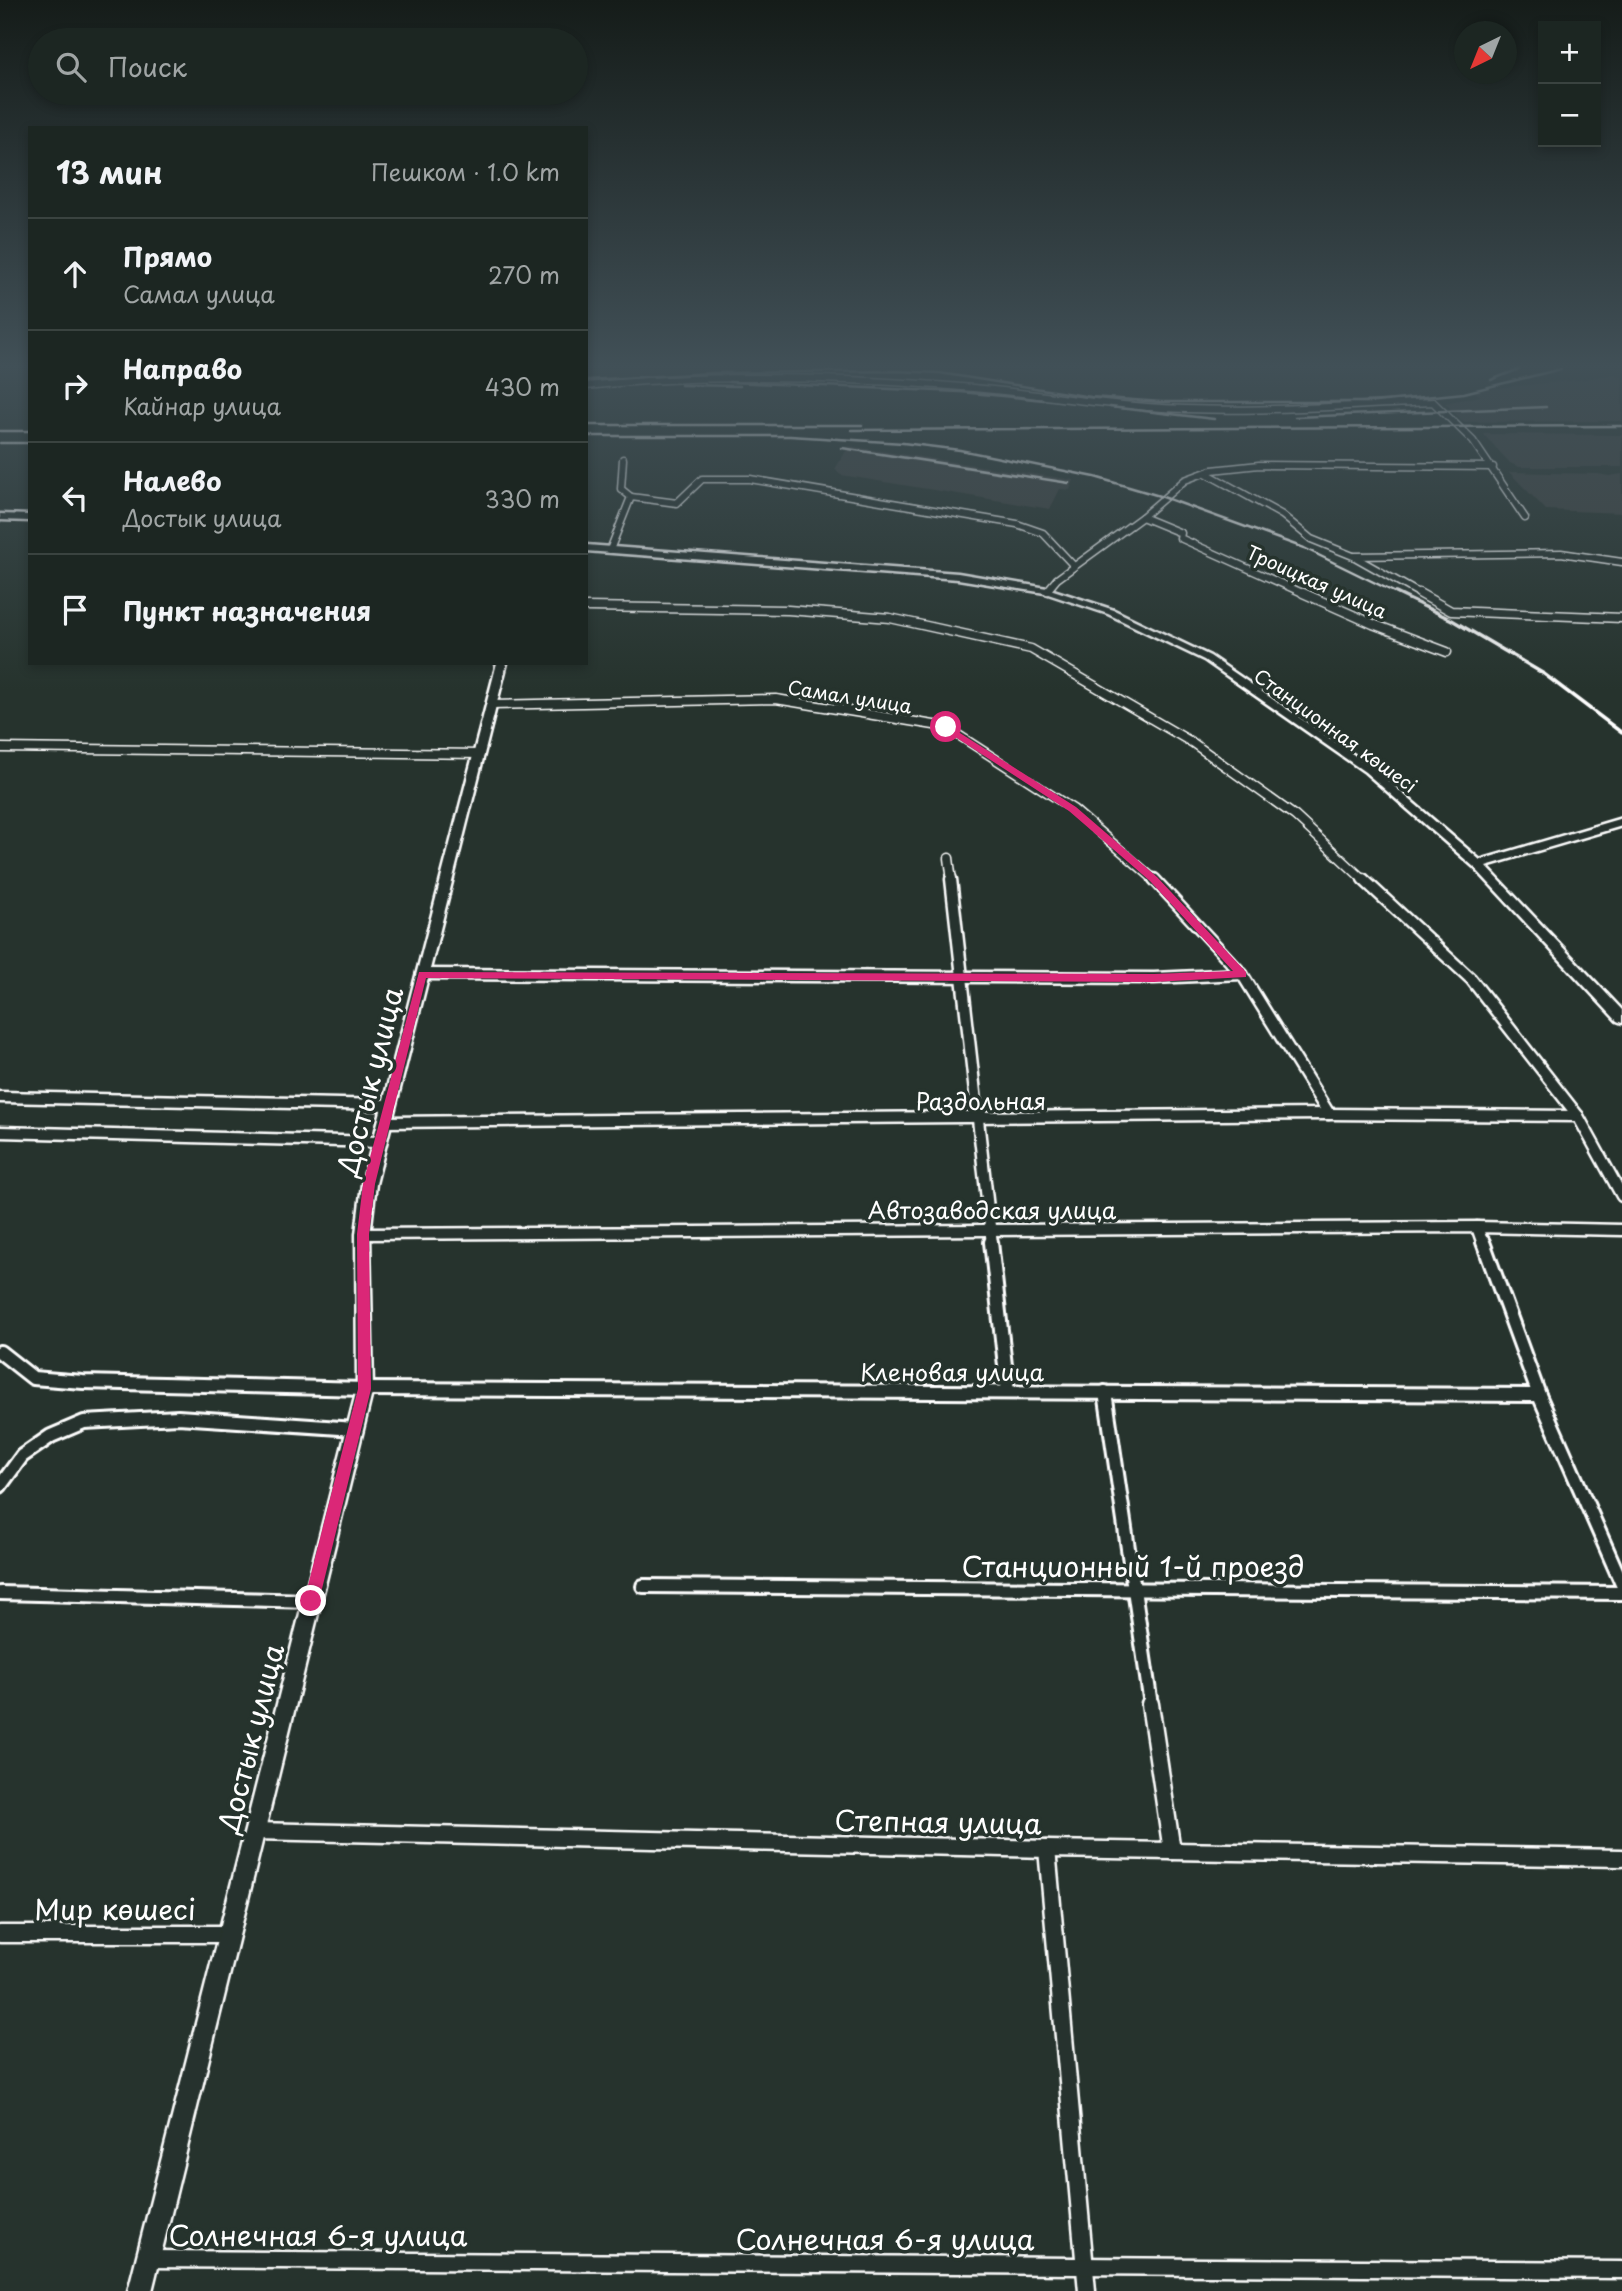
<!DOCTYPE html>
<html lang="ru">
<head>
<meta charset="utf-8">
<style>
  body { margin:0; font-family:"Playpen Sans",sans-serif; background:#252e2a; color:#f1f3f6 }
  .controls { position:absolute; right:21px; top:21px; display:grid; overflow:hidden; border-radius:0px; box-shadow:0 4px 10px #0003 }
  .controls button { width:63px; height:63px; display:grid; place-items:center; padding:0; border:0; border-bottom:2px solid #3a4340; background:#1c2622; color:#f1f3f6; font:35px sans-serif }
  .compass { position:absolute; left:1454px; top:21px; width:63px; height:63px; border-radius:50%; background:#1c2622; box-shadow:0 4px 10px #0003; rotate:223deg }
  .stop { position:absolute; width:21px; height:21px; margin:-16px; border:5px solid #db2777; border-radius:50%; background:#fff }
  .stop.end { background:#db2777; border-color:#fff; box-shadow:0 2px 7px #0008 }
  .list { margin:0; padding:0; list-style:none }
  h2 { display:flex; justify-content:space-between; align-items:center; height:91px; margin:0; padding:0 28px; font-size:30px }
  h2 small { font-size:23px; font-weight:400; color:#a0a5a5 }
  .list li { display:grid; grid-template-columns:46px 1fr auto; gap:21px; align-items:center; box-sizing:border-box; height:112px; padding:0 28px; border-top:2px solid #3a4340 }
  .list b { display:block; font-size:26px; white-space:nowrap }
  .list p { margin:0; font-size:23px; white-space:nowrap; color:#a0a5a5 }
  .list em { font-size:23px; font-style:normal; color:#a0a5a5 }
  .icon { flex:none; width:38px; height:38px; fill:none; stroke:currentColor; stroke-width:2; stroke-linecap:round; stroke-linejoin:round }
  .map { position:relative; flex:none; width:1622px; height:2291px; overflow:hidden }
  .search { position:absolute; background:#1c2622; box-shadow:0 4px 10px #0003; left:28px; top:28px; width:560px; height:77px; display:flex; align-items:center; gap:18px; box-sizing:border-box; padding:0 24px; border-radius:38px; color:#a0a5a5; font-size:26px }
  .panel { position:absolute; background:#1c2622; box-shadow:0 4px 10px #0003; left:28px; top:126px; width:560px; height:539px; border-radius:0px }
  .map>svg:first-child { display:block }
  .built { fill:#3c423f }
  .lines { fill:none; stroke-linecap:round; stroke-linejoin:round }
  .minor-far4-casing { stroke:#fff; stroke-width:9 }
  .minor-far3-casing { stroke:#fff; stroke-width:11 }
  .minor-far2-casing { stroke:#fff; stroke-width:15 }
  .minor-far1-casing { stroke:#fff; stroke-width:18 }
  .minor-casing { stroke:#fff; stroke-width:21 }
  .tertiary-casing { stroke:#fff; stroke-width:5 }
  .minor-far4 { stroke:#26332d; stroke-width:6 }
  .minor-far3 { stroke:#26332d; stroke-width:8 }
  .minor-far2 { stroke:#26332d; stroke-width:10 }
  .minor-far1 { stroke:#26332d; stroke-width:12 }
  .minor { stroke:#26332d; stroke-width:16 }
  .tertiary { fill:#26332d; fill-rule:evenodd }
  .rail-far1 { stroke:#fff; stroke-width:2.5 }
  .rail { stroke:#fff; stroke-width:3.5 }
  .route { fill:#db2777 }
  .labels { text-anchor:middle; dominant-baseline:central; stroke-width:7; stroke-linejoin:round; paint-order:stroke }
  .far-street-label { font-size:19px; fill:#fff; stroke:#26332d }
  .street-label { font-size:23px; fill:#fff; stroke:#26332d }
  .near-street-label { font-size:28px; fill:#fff; stroke:#26332d }
</style>
</head>
<body>
<div class="map">
<svg width="1622" height="2291" viewBox="0 0 1622 2291">
  <rect width="100%" height="100%" fill="#26332d"/>
  <filter id="ink" filterUnits="userSpaceOnUse"><feTurbulence type="fractalNoise" baseFrequency=".0143" numOctaves="2"/><feDisplacementMap in="SourceGraphic" scale="14" xChannelSelector="R" yChannelSelector="G"/><feConvolveMatrix kernelMatrix="1 2 1 2 8 2 1 2 1" color-interpolation-filters="sRGB"/></filter>
  <g filter="url(#ink)">
    <g class="built">
      <polygon points="1615,374 1622,377 1622,421 1463,422 1445,403 1480,396 1472,390 1579,380"/>
      <polygon points="1483,434 1622,435 1622,467 1519,467 1510,463"/>
      <polygon points="849,446 1074,480 1070,490 1060,489 1050,509 841,475 835,469"/>
      <polygon points="1509,472 1598,474 1609,476 1622,474 1622,513 1546,510"/>
    </g>
    <g class="lines">
      <g class="minor-far4-casing">
        <g id="minor-far4">
          <path d="M 586,386 C 715,373 844,377 973,388 C 1031,393 1088,403 1147,407 C 1242,414 1338,406 1433,402 L 1473,441 L 1525,518"/>
          <polyline points="1206,473 1282,515 1311,539 1353,556 1422,595"/>
          <polyline points="631,497 677,503 702,479 750,479 1017,524 1043,533 1074,566"/>
          <polyline points="1142,517 1181,533 1180,538 1307,595"/>
          <polyline points="610,550 631,497 621,489 623,459"/>
          <polyline points="1355,556 1561,553 1622,562"/>
          <polyline points="1047,591 1057,579 1142,517 1185,480 1212,470 1259,465 1493,467"/>
        </g>
      </g>
      <g class="minor-far3-casing">
        <g id="minor-far3">
          <polyline points="1303,593 1373,624 1447,652"/>
          <polyline points="1419,593 1451,611 1622,618"/>
          <polyline points="586,607 788,610 890,618 1031,649 1193,743 1295,816 1365,881"/>
          <polyline points="491,705 776,699 946,727 1073,809 1156,881"/>
          <polyline points="0,748 480,754"/>
          <polyline points="949,858 952,881"/>
        </g>
      </g>
      <g class="minor-far2-casing">
        <g id="minor-far2">
          <polyline points="951,879 992,1244"/>
          <polyline points="1154,879 1242,974 1329,1114"/>
          <polyline points="1363,879 1471,979 1578,1116 1622,1196"/>
          <polyline points="422,974 1154,978 1242,974"/>
          <polyline points="0,1097 389,1105"/>
          <polyline points="385,1122 1329,1114 1578,1116"/>
          <polyline points="0,1132 379,1142"/>
          <polyline points="1477,1227 1483,1244"/>
          <polyline points="363,1234 1477,1227 1622,1230"/>
        </g>
      </g>
      <g class="minor-far1-casing">
        <g id="minor-far1">
          <polyline points="991,1242 1008,1392"/>
          <polyline points="1483,1242 1539,1395 1622,1584"/>
          <polyline points="0,1352 33,1378 83,1382 365,1389 1539,1395"/>
          <polyline points="1105,1392 1151,1705"/>
          <polyline points="0,1486 22,1456 51,1436 84,1422 178,1417 355,1429"/>
          <polyline points="643,1586 1622,1593"/>
          <polyline points="0,1593 311,1601"/>
        </g>
      </g>
      <g class="minor-casing">
        <g id="minor">
          <polyline points="1150,1704 1172,1851"/>
          <polyline points="254,1831 1047,1849 1622,1858"/>
          <polyline points="1047,1849 1087,2291"/>
          <polyline points="0,1934 229,1934"/>
          <polyline points="148,2259 1622,2270"/>
        </g>
      </g>
      <g class="tertiary-casing">
        <g id="tertiary">
          <polygon points="0,514 30,515 30,521 0,520"/>
          <polygon points="586,545 958,573 1047,588 1114,610 1210,656 1373,768 1480,860 1622,818 1622,826 1486,866 1622,1010 1622,1023 1617,1021 1474,867 1365,772 1204,660 1108,614 1045,593 958,579 586,551"/>
          <polygon points="497,663 507,663 376,1184 370,1234 373,1389 152,2291 128,2291 357,1389 356,1234 362,1184"/>
        </g>
      </g>
      <use href="#minor-far4" class="minor-far4"/>
      <use href="#minor-far3" class="minor-far3"/>
      <use href="#minor-far2" class="minor-far2"/>
      <use href="#minor-far1" class="minor-far1"/>
      <use href="#minor" class="minor"/>
      <use href="#tertiary" class="tertiary"/>
      <g class="rail-far1">
        <polyline points="586,380 712,373 897,371 940,373 1091,397 1162,402 1375,402 1464,393 1561,369"/>
        <polyline points="1491,380 1519,369"/>
        <polyline points="729,382 961,392 1044,400"/>
        <polyline points="681,385 740,386"/>
        <polyline points="1110,407 1214,419"/>
        <polyline points="1295,417 1546,407"/>
        <polyline points="586,425 862,425"/>
        <polyline points="852,430 1622,426"/>
        <polyline points="0,431 30,431"/>
        <polyline points="586,436 790,436 903,443 960,450 1095,477 1163,497 1304,548 1400,595"/>
        <polyline points="0,443 30,443"/>
        <polyline points="842,448 1069,483"/>
      </g>
      <polyline class="rail" points="1396,593 1452,620 1544,674 1622,733"/>
    </g>
  </g>
  <linearGradient id="sky" x2="0" y2="1"><stop stop-color="#151c19"/><stop offset="0.53" stop-color="#415057"/><stop offset="1" stop-color="#415057" stop-opacity="0"/></linearGradient>
  <rect width="1622" height="690" fill="url(#sky)"/>
  <polygon class="route" points="943,726 949,726 1076,807 1157,877 1246,972 1246,977 1154,982 426,978 375,1184 369,1234 371,1389 319,1601 316,1606 311,1608 306,1606 304,1601 358,1389 357,1234 363,1184 419,972 1154,974 1233,971 1150,881 1069,811 943,729"/>
  <g class="labels">
    <g class="far-street-label">
      <text transform="translate(1317 581) rotate(24)">Троицкая улица</text>
      <text transform="translate(850 696) rotate(9)">Самал улица</text>
      <text transform="translate(1336 730) rotate(36)">Станционная көшесі</text>
    </g>
    <g class="street-label">
      <text x="981" y="1100">Раздольная</text>
      <text x="992" y="1209">Автозаводская улица</text>
      <text x="952" y="1371">Кленовая улица</text>
    </g>
    <g class="near-street-label">
      <text transform="translate(369 1081) rotate(-76)">Достык улица</text>
      <text x="1133" y="1565">Станционный 1-й проезд</text>
      <text transform="translate(250 1738) rotate(-76)">Достык улица</text>
      <text transform="translate(938 1821) rotate(1)">Степная улица</text>
      <text x="115" y="1908">Мир көшесі</text>
      <text x="318" y="2234">Солнечная 6-я улица</text>
      <text x="885" y="2238">Солнечная 6-я улица</text>
    </g>
  </g>
</svg>
<div class="controls">
<button>+</button>
<button>−</button>
</div>
<svg class="compass" viewBox="-18 -18 36 36"><path d="M0-13l5 13h-10z" fill="#e53935"/><path d="M0 13l5-13h-10z" fill="#a0a5a5"/></svg>
<div class="stop" style="left:946px;top:727px"></div>
<div class="stop end" style="left:311px;top:1601px"></div>
<div class="search"><svg class="icon" aria-label="search" viewBox="0 0 24 24"><circle cx="10" cy="10" r="6"/><path d="M15 15l6 6"/></svg>Поиск</div>
<section class="panel">
<h2>13 мин<small>Пешком · 1.0 km</small></h2>
<ul class="list">
<li><svg class="icon" aria-label="ahead" viewBox="0 0 24 24"><path d="M12 20V5M6 11l6-6 6 6"/></svg><div><b>Прямо</b><p>Самал улица</p></div><em>270 m</em></li>
<li><svg class="icon" aria-label="right" viewBox="0 0 24 24"><path d="M7 20v-9h11M14 6l5 5-5 5"/></svg><div><b>Направо</b><p>Кайнар улица</p></div><em>430 m</em></li>
<li><svg class="icon" aria-label="left" viewBox="0 0 24 24"><path d="M17 20v-9H6M10 6l-5 5 5 5"/></svg><div><b>Налево</b><p>Достык улица</p></div><em>330 m</em></li>
<li><svg class="icon" aria-label="arrive" viewBox="0 0 24 24"><path d="M6 21V4h12l-3 4 3 4H6"/></svg><div><b>Пункт назначения</b></div></li>
</ul>
</section>
</div>
</body>
</html>
